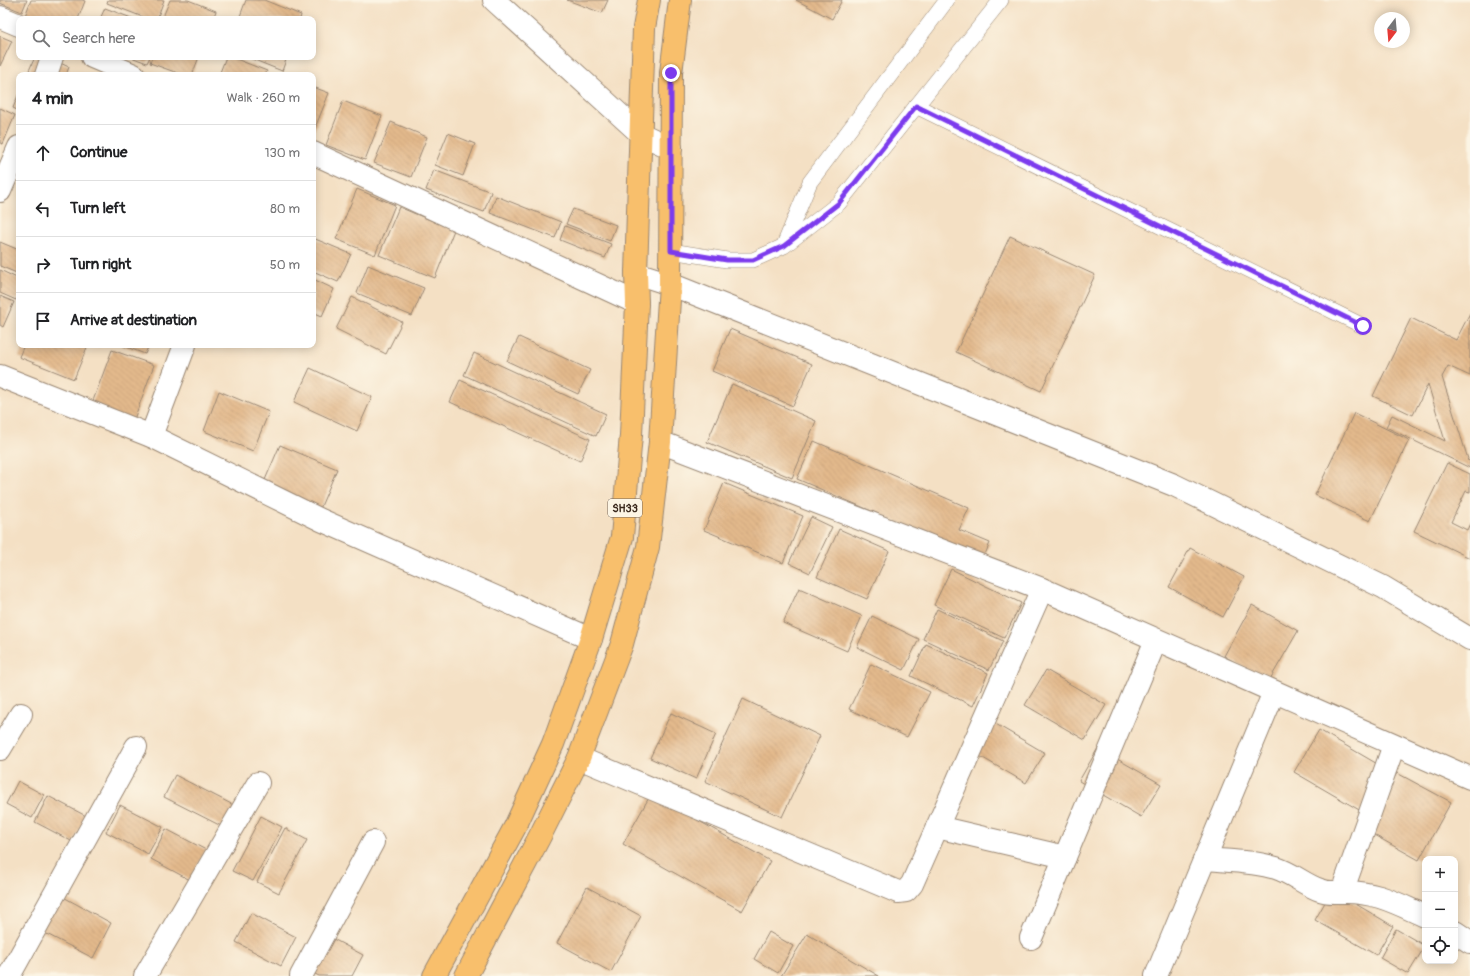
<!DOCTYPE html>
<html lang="en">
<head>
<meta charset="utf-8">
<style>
  body { margin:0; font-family:Pangolin,sans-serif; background:#f6f6f6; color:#202124 }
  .controls { position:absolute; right:12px; bottom:12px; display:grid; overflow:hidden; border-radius:8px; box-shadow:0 2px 10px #0003 }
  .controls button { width:36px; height:36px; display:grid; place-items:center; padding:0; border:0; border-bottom:1px solid #e0e0e0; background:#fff; color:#202124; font:20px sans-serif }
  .compass { position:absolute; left:1374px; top:12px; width:36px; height:36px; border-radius:50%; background:#fff; box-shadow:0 2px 10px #0003; rotate:196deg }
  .stop { position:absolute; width:12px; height:12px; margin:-9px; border:3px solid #7c3aed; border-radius:50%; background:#fff }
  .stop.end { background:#7c3aed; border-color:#fff; box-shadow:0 1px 4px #0008 }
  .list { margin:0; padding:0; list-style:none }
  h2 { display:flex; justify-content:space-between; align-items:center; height:52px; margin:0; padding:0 16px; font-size:17px }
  h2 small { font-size:13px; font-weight:400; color:#757577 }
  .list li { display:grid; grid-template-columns:26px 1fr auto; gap:12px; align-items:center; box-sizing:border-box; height:56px; padding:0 16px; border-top:1px solid #e0e0e0 }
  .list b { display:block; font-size:15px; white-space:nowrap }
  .list em { font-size:13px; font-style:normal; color:#757577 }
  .icon { flex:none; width:22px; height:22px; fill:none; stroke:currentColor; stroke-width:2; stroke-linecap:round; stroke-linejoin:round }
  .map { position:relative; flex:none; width:1470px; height:976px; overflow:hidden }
  .search { position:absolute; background:#fff; box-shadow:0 2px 10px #0003; left:16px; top:16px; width:300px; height:44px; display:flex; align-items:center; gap:10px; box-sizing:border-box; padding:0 14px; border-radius:8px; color:#757577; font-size:15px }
  .panel { position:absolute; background:#fff; box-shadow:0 2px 10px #0003; left:16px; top:72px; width:300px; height:276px; border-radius:8px }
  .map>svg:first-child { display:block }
  .building { fill:url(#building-back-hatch) }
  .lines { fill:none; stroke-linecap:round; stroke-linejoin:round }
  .service-casing { stroke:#988571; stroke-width:16 }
  .minor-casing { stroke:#988571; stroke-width:24 }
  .tertiary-casing { stroke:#988571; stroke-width:24 }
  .primary-casing { stroke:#988571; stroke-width:24 }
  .service { stroke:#fff; stroke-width:15 }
  .minor { stroke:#fff; stroke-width:22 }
  .tertiary { stroke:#fff; stroke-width:22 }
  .primary { stroke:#f8bf6c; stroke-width:22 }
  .route { stroke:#7c3aed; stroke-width:5 }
  .labels { text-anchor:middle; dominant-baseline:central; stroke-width:3; stroke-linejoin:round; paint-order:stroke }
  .shield { fill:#fcf5e5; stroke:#75675a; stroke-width:1 }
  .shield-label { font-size:11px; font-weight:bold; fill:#3b2a1e }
</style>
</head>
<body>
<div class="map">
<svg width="1470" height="976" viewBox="0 0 1470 976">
  <defs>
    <pattern id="building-back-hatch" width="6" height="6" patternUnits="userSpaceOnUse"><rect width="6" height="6" fill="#e3b98c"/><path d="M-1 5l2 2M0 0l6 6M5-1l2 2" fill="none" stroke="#c49f78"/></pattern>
  </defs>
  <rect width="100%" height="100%" fill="#fcf5e5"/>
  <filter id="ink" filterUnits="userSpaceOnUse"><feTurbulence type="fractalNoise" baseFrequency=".025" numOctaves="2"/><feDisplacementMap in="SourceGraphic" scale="8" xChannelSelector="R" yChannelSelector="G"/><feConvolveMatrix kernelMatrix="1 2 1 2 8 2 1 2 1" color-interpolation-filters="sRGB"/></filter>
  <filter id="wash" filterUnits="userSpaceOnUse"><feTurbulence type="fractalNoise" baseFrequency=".012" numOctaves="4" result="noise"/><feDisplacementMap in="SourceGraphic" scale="16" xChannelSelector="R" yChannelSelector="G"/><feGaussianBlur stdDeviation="0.9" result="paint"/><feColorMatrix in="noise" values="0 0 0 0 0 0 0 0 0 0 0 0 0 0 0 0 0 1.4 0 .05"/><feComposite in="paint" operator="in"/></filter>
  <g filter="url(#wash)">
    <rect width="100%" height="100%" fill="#f4e0c4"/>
    <g id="blocks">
      <g class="building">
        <polygon points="0,0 27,0 22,12 0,3"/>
        <polygon points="31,0 82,0 85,1 78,19 33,19 25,16"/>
        <polygon points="108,0 164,0 157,19 148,19 107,3"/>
        <polygon points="170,0 188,0 216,11 213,19 162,19"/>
        <polygon points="246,0 264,0 301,15 300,19 239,19"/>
        <polygon points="567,0 608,0 602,13"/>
        <polygon points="796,0 842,0 832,19"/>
        <polygon points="105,8 134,19 100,19"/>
        <polygon points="0,36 12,41 0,66"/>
        <polygon points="35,57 47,57 69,67 66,75 27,75"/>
        <polygon points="131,57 150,57 147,63"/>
        <polygon points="152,57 199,57 192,75 183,75 150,63"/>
        <polygon points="226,57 231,57 267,71 265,75 219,75"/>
        <polygon points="247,57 287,57 282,71"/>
        <polygon points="313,87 329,93 313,133"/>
        <polygon points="19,93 19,111 13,108"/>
        <polygon points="343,101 382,116 365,160 326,145"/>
        <polygon points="0,108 15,115 3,144 0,143"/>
        <polygon points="391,122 427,137 411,177 374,163"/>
        <polygon points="448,133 475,144 463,176 435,165"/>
        <polygon points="434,170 491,192 484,212 426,190"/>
        <polygon points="357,189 395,205 375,255 336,239"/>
        <polygon points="496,196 561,222 555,238 490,213"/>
        <polygon points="399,207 454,230 435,278 379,255"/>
        <polygon points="573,209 616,225 610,241 566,224"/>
        <polygon points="565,226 611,244 605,258 560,240"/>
        <polygon points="1010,236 1095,275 1041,391 956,352"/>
        <polygon points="313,238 351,254 338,282 313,271"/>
        <polygon points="0,242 19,250 19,274 0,266"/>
        <polygon points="368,265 424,288 412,316 357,293"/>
        <polygon points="0,270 19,279 19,295 16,300 0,293"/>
        <polygon points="313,279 334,289 322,316 313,312"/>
        <polygon points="0,296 14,302 3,327 0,325"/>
        <polygon points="352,297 402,322 386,354 336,329"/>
        <polygon points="1470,313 1470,376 1448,366 1442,377 1468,459 1467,460 1470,461 1470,468 1386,427 1392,415 1445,441 1428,384 1413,415 1373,396 1411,318 1456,340"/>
        <polygon points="730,329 812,364 793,406 712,371"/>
        <polygon points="519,337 590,370 578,394 507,361"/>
        <polygon points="24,345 88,345 74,379 19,357"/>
        <polygon points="121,345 149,345 145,354"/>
        <polygon points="112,350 154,365 133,422 91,406"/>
        <polygon points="474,353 606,414 596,436 464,375"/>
        <polygon points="310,368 372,397 357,431 294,402"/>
        <polygon points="460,380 590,439 580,461 450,402"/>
        <polygon points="732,384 816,421 792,478 707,442"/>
        <polygon points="219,391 269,412 253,451 204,431"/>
        <polygon points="1354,413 1409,440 1370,521 1315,495"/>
        <polygon points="814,441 969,508 959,530 990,543 983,559 797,479"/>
        <polygon points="280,445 337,469 319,511 262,487"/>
        <polygon points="1447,463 1470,474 1470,492 1466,491 1451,522 1467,530 1470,523 1470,558 1414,531"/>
        <polygon points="724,483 803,516 783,563 704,530"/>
        <polygon points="811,517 832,527 810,573 789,563"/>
        <polygon points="839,529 889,551 867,599 817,577"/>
        <polygon points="1190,548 1244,577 1223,617 1169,587"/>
        <polygon points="951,569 1021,603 1004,638 934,605"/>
        <polygon points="799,588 862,616 847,651 783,623"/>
        <polygon points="1252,605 1298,631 1269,681 1224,656"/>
        <polygon points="937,609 1003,641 989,670 923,639"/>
        <polygon points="872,616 919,639 904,670 857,647"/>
        <polygon points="926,644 988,673 973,706 911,676"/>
        <polygon points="871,664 930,692 907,737 849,709"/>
        <polygon points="1046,670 1106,705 1085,740 1025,705"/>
        <polygon points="743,699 820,736 782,817 705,781"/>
        <polygon points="671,713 716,734 696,779 650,758"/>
        <polygon points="982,716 1045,753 1026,783 964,747"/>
        <polygon points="1319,730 1386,769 1361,811 1294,772"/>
        <polygon points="1098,748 1161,784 1141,817 1079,781"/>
        <polygon points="1397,773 1451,802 1419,860 1365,830"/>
        <polygon points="175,775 243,810 231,831 164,797"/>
        <polygon points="18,781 44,795 32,818 6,804"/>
        <polygon points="651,794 770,861 742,911 623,844"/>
        <polygon points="48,796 86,816 73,842 35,822"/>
        <polygon points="120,805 163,827 148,854 106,832"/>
        <polygon points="261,816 282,827 253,881 232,871"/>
        <polygon points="285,828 307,840 279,893 257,882"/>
        <polygon points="166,829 206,850 190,880 151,859"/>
        <polygon points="587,887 641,916 611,972 557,943"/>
        <polygon points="1332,890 1393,926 1376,955 1315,920"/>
        <polygon points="56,893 111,923 93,958 37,929"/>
        <polygon points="251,913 296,937 281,966 236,942"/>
        <polygon points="1396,929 1425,946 1408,974 1380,958"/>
        <polygon points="769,932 793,946 778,973 754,959"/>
        <polygon points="324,934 363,955 352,976 319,976 305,969"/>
        <polygon points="807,934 879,976 781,976"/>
      </g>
    </g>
  </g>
  <g filter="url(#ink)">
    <use href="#blocks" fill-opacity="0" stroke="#988571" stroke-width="1"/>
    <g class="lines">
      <g class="service-casing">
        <g id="service">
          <polyline points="916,106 1363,326"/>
          <polyline points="784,245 810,182 947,0"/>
          <polyline points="671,251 727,260 753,260 784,246 839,203 1001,0"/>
        </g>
      </g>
      <g class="minor-casing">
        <g id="minor">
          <polyline points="0,17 19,25"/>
          <polyline points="92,57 134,75"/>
          <polyline points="46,75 52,57"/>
          <polyline points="313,153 637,303"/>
          <polyline points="0,191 19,147"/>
          <polyline points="636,273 670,284 1174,485 1383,587 1470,639"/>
          <polyline points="0,376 151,436 321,520 591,639"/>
          <polyline points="151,436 185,345"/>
          <polyline points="660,442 1042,589 1470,778"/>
          <path d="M 1394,745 L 1342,892 C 1375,891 1396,903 1425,916"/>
          <polyline points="0,749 21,714"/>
          <polyline points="579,758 898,892 906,891 912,884 1042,589"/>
          <polyline points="937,827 1065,857"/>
          <path d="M 1205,859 C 1228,861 1253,861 1276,868 C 1292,873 1305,885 1320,890 C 1327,893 1335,892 1342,892"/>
          <polyline points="1455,932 1470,942"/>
          <polyline points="1031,938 1156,640"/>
          <polyline points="9,976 136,747"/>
          <polyline points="145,976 258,783"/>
          <polyline points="301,976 373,842"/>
          <polyline points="1156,976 1274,692"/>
        </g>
      </g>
      <g class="tertiary-casing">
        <polyline id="tertiary" points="494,0 641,134 671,148"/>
      </g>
      <g class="primary-casing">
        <g id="primary">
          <polyline points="434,976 515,827 553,744 591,639 622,537 631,435 637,303 636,273 644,28 649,0"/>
          <polyline points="466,976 540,836 579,758 622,644 648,547 660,442 670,284 671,73 680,0"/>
        </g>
      </g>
      <use href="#service" class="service"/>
      <use href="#minor" class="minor"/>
      <use href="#tertiary" class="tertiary"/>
      <use href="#primary" class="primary"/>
    </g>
  </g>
  <g class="lines" filter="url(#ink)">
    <polyline class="route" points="671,73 671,251 727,260 753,260 784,246 839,203 916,106 1363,326"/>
  </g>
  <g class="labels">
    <rect class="shield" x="608" y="499" width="34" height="18" rx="3"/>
    <g class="shield-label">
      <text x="625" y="508">SH33</text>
    </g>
  </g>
</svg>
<div class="controls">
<button>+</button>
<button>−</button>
<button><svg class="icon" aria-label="locate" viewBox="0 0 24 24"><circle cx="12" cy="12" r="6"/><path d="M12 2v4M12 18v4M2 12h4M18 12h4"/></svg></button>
</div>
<svg class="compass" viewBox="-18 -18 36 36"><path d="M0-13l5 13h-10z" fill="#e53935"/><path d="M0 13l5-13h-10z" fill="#757577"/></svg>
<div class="stop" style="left:1363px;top:326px"></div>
<div class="stop end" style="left:671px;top:73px"></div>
<div class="search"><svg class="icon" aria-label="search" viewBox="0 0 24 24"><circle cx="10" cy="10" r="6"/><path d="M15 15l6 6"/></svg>Search here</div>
<section class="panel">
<h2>4 min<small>Walk · 260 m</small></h2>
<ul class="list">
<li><svg class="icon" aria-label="ahead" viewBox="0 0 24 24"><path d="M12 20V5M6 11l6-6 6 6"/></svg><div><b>Continue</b></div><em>130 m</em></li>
<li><svg class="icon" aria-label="left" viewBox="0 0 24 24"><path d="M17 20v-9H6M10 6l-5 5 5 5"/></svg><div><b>Turn left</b></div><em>80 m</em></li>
<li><svg class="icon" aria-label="right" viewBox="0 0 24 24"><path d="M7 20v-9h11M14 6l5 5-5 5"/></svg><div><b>Turn right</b></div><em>50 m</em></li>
<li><svg class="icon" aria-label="arrive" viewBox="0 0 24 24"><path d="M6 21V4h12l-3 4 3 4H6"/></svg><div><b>Arrive at destination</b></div></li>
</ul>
</section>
</div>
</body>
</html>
